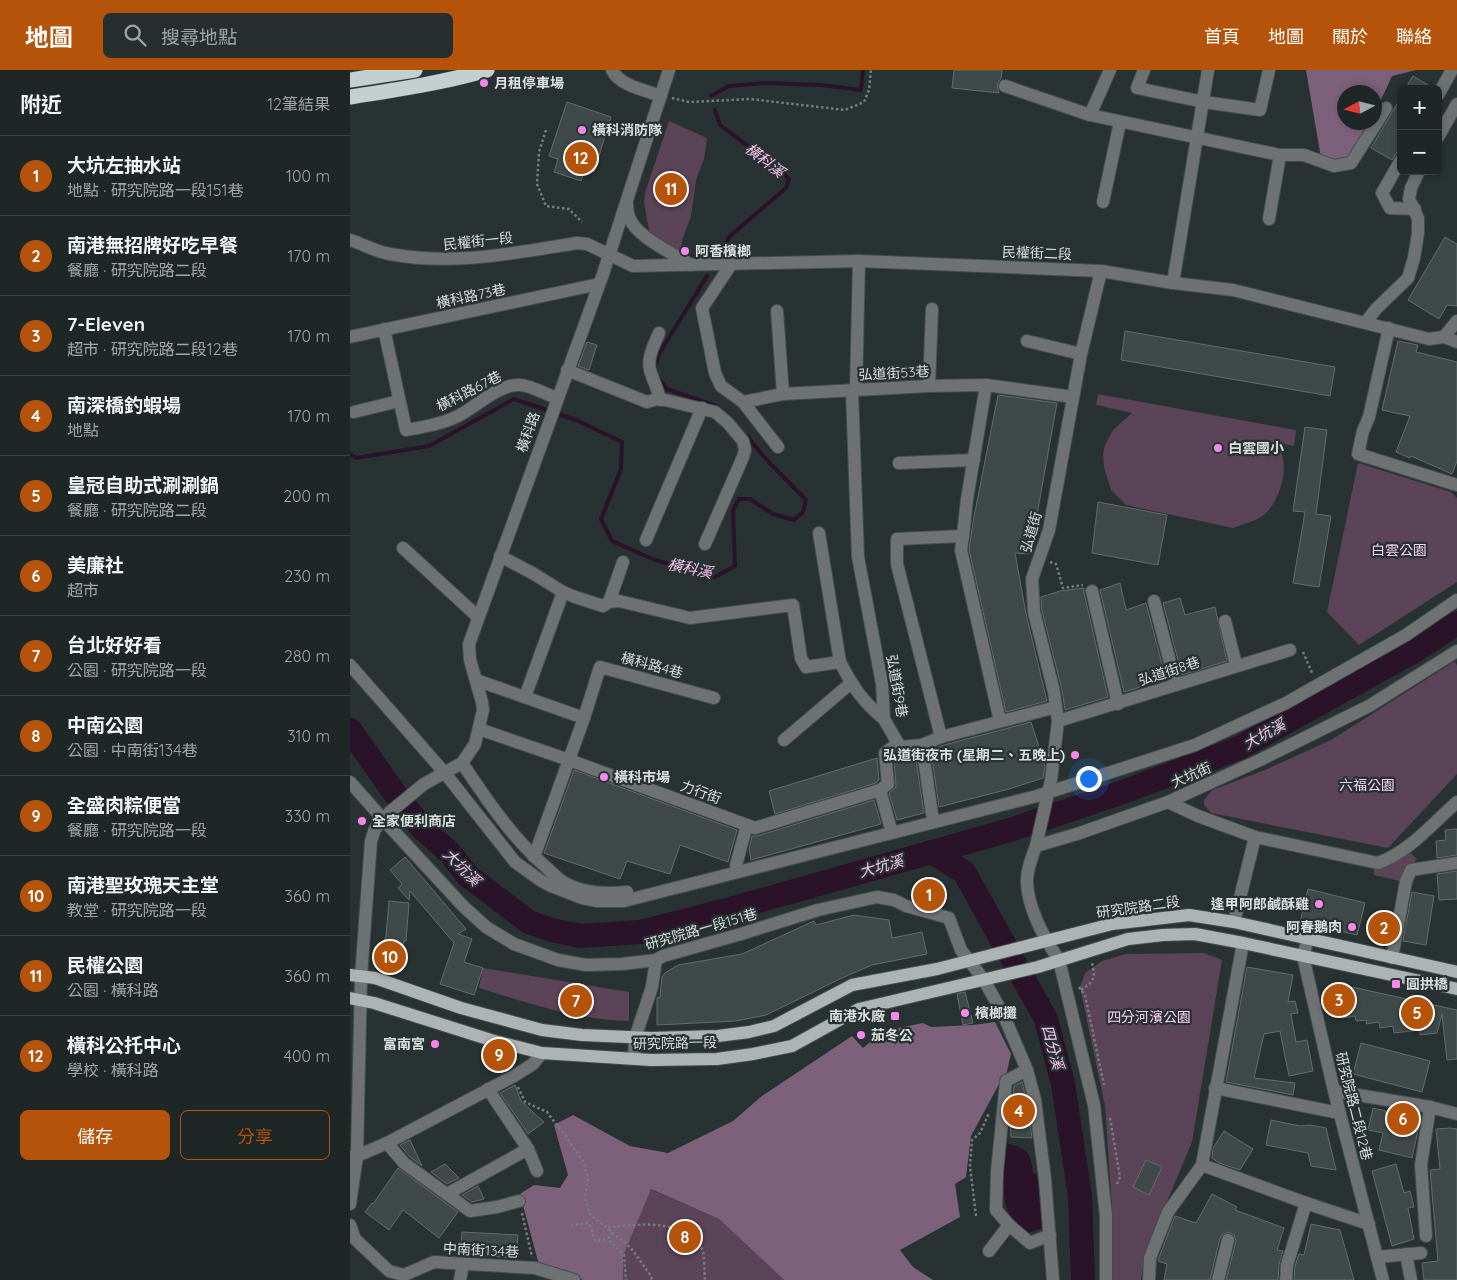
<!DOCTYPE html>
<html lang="zh-TW">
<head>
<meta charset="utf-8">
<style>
  body { margin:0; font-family:Quicksand,"Noto Sans TC",sans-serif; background:#272e2e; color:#f1f3f6 }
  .controls { position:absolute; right:15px; top:15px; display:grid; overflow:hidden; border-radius:8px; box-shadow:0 2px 8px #0003 }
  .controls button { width:45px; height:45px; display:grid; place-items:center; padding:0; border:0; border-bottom:1px solid #3c4343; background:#1f2626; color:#f1f3f6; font:25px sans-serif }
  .compass { position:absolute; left:987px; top:15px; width:45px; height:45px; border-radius:50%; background:#1f2626; box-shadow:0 2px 8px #0003; rotate:263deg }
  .you { position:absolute; left:738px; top:708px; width:18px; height:18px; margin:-12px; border:4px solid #fff; border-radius:50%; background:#1a73e8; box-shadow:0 0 0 8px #1a73e833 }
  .badge { display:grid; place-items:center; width:32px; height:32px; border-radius:50%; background:#b45309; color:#fff; font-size:16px; font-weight:700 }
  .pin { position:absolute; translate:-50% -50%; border:2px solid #fff; box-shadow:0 1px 5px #0006 }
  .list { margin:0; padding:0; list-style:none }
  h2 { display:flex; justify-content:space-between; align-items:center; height:65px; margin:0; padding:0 20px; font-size:21px }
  h2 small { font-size:16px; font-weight:400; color:#a1a5a7 }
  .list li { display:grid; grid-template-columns:32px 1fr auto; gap:15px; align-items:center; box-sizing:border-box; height:80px; padding:0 20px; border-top:1px solid #3c4343 }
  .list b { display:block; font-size:19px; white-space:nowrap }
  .list p { margin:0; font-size:16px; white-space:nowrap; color:#a1a5a7 }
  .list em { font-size:16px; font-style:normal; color:#a1a5a7 }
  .actions { display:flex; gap:10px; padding:15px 20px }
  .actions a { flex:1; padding:11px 0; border:1px solid #b45309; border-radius:8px; text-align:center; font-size:18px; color:#b45309 }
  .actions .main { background:#b45309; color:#fff }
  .icon { flex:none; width:28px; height:28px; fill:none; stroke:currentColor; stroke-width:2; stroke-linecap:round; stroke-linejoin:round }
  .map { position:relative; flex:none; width:1107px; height:1210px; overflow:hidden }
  header { display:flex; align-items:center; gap:30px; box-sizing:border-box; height:70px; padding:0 25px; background:#b45309; color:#fff }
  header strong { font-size:24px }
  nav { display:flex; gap:28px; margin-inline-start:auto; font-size:18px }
  .search { width:350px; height:45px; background:#272e2e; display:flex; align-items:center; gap:12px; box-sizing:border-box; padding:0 18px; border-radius:8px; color:#a1a5a7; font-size:19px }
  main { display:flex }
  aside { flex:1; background:#1f2626 }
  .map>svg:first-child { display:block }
  .green { fill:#5b4358 }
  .forest { fill:#7d6079 }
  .water { fill:#2a1228 }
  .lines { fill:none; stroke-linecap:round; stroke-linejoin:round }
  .stream { stroke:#2a1228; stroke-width:4 }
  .river { stroke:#2a1228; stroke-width:24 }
  .building { fill:#404949; stroke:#636c6d }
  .minor-casing { stroke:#454e4e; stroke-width:14 }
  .major-casing { stroke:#454e4e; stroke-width:14 }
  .highway-casing { stroke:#454e4e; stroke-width:16 }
  .path { stroke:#767d7d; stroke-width:2.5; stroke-dasharray:2.5 2.5; stroke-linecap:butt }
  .minor { stroke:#6e7273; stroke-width:12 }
  .major { stroke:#acb4b5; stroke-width:12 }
  .highway { stroke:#c4cfcf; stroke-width:15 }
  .poi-dot { fill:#f788eb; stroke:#293232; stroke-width:2 }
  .labels { text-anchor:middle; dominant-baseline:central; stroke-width:4.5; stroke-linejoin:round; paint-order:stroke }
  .poi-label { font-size:14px; font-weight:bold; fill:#dadfdf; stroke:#293232; text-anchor:start }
  .street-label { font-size:14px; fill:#dadfdf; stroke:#293232 }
  .park-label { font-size:14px; fill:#fcd1f5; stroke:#293232 }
  .water-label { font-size:15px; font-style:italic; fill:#f7c3f0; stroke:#293232 }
</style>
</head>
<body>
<header>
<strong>地圖</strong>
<div class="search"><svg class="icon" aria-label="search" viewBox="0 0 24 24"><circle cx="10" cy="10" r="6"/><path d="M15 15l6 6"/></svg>搜尋地點</div>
<nav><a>首頁</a><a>地圖</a><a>關於</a><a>聯絡</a></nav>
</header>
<main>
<aside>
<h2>附近<small>12筆結果</small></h2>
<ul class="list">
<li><span class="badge">1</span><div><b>大坑左抽水站</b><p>地點 · 研究院路一段151巷</p></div><em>100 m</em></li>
<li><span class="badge">2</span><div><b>南港無招牌好吃早餐</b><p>餐廳 · 研究院路二段</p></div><em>170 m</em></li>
<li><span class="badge">3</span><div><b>7-Eleven</b><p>超市 · 研究院路二段12巷</p></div><em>170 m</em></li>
<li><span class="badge">4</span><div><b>南深橋釣蝦場</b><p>地點</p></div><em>170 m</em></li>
<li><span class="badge">5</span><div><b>皇冠自助式涮涮鍋</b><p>餐廳 · 研究院路二段</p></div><em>200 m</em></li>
<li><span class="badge">6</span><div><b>美廉社</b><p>超市</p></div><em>230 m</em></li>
<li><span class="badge">7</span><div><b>台北好好看</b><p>公園 · 研究院路一段</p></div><em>280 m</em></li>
<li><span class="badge">8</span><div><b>中南公園</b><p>公園 · 中南街134巷</p></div><em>310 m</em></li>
<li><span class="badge">9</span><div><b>全盛肉粽便當</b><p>餐廳 · 研究院路一段</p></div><em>330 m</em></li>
<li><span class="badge">10</span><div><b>南港聖玫瑰天主堂</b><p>教堂 · 研究院路一段</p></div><em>360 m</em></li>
<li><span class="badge">11</span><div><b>民權公園</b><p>公園 · 橫科路</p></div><em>360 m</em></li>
<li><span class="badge">12</span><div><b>橫科公托中心</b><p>學校 · 橫科路</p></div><em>400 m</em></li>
</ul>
<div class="actions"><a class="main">儲存</a><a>分享</a></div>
</aside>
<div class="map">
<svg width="1107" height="1210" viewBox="0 0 1107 1210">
  <rect width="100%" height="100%" fill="#293232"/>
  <g class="green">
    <polygon points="319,51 357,68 354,89 346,110 341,146 333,168 329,185 300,165 294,133 295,123"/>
    <path d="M 748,324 L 946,360 L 944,376 L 923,372 C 925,375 928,378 930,381 C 940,399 929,430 916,443 C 907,451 894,454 883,458 L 776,435 L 761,420 L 754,397 L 753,384 L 755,375 L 763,360 L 782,343 L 746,335 Z"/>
    <polygon points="1008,393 1101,422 1107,428 1107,512 1009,575 977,542"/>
    <polygon points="1105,591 1107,596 1107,704 1038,778 861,743 854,735 854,730 862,720 915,700 981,670"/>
    <polygon points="1057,780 1067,789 1049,811 1024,805 1023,795"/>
    <polygon points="854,883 872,890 842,1072 795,1184 791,1210 763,1210 763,1152 755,1036 730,917 735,903 752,891 776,884"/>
    <path d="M 133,898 L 279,922 L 279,951 C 228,950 178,933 129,918 Z"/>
    <polygon points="300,1119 369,1149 434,1210 273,1210 273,1192 274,1182 213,1145"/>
  </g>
  <g class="forest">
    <polygon points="956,0 1066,0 1042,6 1025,43 1024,22 994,22 994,52 1020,53 1010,75 991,93 971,88"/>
    <polygon points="645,952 661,984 656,1005 648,1016 621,1066 616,1107 605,1114 610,1147 550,1180 563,1197 583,1210 434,1210 369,1149 301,1119 273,1186 273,1210 233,1210 189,1195 170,1124 184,1115 210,1118 218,1105 204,1055 223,1045 280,1076 318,1083 383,1051 412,1026 502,966 513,978 533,961 573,953 581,957 623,955"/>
  </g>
  <path class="water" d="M 656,1073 C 677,1079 681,1081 683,1104 L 687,1103 L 693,1158 L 678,1163 C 671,1158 664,1151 659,1143 C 650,1126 653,1092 656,1073 Z"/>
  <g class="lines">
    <g class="stream">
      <polyline points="361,26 379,16 415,13 471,15 511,20 513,0"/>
      <polyline points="365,40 370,55 431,101 439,109 436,118 380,166 370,182"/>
      <polyline points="305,297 309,284 357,206"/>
      <polyline points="308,308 317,319 366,336 369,339"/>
      <polyline points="0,384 6,388 79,376 164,329 226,350 272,372 271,399 251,449 262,471 305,490 365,507 385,496 383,440 389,429 400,429 423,444 444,450 453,442 456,430 415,388 396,365"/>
    </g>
    <g class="river">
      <polyline points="0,660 43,721 73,759 100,783 118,806 179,852 201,860 230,866 291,862 377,840 660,760 773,722 889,678 1066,580 1107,553"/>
      <polyline points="582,782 614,802 696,949 713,1014 730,1126 733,1210"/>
    </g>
  </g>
  <g class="building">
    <polygon points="604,0 652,0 651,9 647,14 649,23 602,18"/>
    <polygon points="1063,6 1083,18 1082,19 1055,19"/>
    <polygon points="1051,27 1051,76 1042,90 1021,78"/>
    <polygon points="217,32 261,47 244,102 235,99 231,111 204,102 208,89 199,86"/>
    <polygon points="1095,167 1107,174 1107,236 1097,235 1089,249 1058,230"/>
    <polygon points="775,261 985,297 980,326 771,290"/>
    <polygon points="1048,271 1068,275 1066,282 1107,292 1107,391 1102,404 1061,386 1060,388 1046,382 1060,346 1032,340"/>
    <polygon points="237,272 247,275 239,300 228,296"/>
    <polygon points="648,325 707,333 680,484 665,483 676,544 697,631 656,642 619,480 623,452"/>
    <polygon points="955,357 977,360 966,444 981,446 969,517 943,513 955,442 943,441"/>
    <polygon points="748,432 817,445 808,495 742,483"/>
    <polygon points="770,513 776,540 796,533 816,609 774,622 750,520"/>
    <polygon points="734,518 734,523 758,627 715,640 712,620 692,541 691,527 710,521"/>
    <polygon points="830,528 835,545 865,537 877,591 832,605 813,533"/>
    <polygon points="681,652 695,696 693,708 659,719 589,737 581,680 594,675"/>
    <polygon points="547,684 565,684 574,743 547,750 539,723 546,717 544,687"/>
    <polygon points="527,688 529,710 526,713 425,744 419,721"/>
    <polygon points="224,700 387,760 378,792 330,775 320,804 277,791 270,809 194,783"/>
    <polygon points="524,730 531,754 401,790 399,779 402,766 407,766"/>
    <polygon points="1107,759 1107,785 1087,788 1086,771 1096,770 1095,760"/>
    <polygon points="55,787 116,859 108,864 122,869 114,892 133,898 124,925 90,914 104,873 60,821 59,830 48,818 52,814 40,800"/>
    <polygon points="1107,801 1107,829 1089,830 1087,804"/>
    <polygon points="573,817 590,824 585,835 569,828"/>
    <polygon points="958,819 1015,833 1007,865 950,852"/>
    <polygon points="1062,822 1084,826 1076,875 1053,871"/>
    <polygon points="39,831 59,833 56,871 54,871 45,900 36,897 36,891 28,884 36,866"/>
    <polygon points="504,845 539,850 542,868 572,862 577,884 522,895 492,908 416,945 386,951 307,955 307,928 310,927 312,907 315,903 328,895 392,884 464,851 466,855"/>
    <polygon points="897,897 943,905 938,932 945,931 948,943 941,944 946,972 957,970 963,1001 939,1006 930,961 914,964 904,1008 945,1013 943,1025 876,1012"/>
    <polygon points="988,914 1107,940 1107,989 1097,990 1092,944 1087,963 1070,965 1070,960 1044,963 1043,956 1030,958 1029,952 1016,954 1017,950 1006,951 1005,946 992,948"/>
    <polygon points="615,922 623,953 613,955 607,924"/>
    <polygon points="1011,973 1080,991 1072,1022 1003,1004"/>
    <polygon points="672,1012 677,1032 682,1068 661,1067 660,1054 664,1016"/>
    <polygon points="165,1015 171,1031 194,1052 178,1064 150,1023"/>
    <polygon points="1023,1038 1036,1041 1035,1043 1070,1051 1062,1088 1029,1080 1033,1063 1018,1060"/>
    <polygon points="921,1050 950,1056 960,1055 976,1058 986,1100 961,1096 958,1083 916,1075"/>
    <polygon points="1100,1058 1107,1059 1107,1210 1074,1210 1072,1193 1088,1191 1080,1100 1090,1099 1086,1059"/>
    <polygon points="874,1061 903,1079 890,1100 869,1093 862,1088 863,1078"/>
    <polygon points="60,1070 72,1096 60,1087 50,1075"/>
    <polygon points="796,1090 812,1097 799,1125 783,1117"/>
    <polygon points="95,1094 109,1108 97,1114 81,1102"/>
    <polygon points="1046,1094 1054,1123 1060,1121 1064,1137 1058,1138 1064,1169 1042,1176 1022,1101"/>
    <polygon points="48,1098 108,1142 89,1168 53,1140 39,1160 15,1142 22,1133 23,1134"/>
    <polygon points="128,1116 134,1129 122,1132 112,1125"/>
    <polygon points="862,1124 887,1137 885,1140 934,1158 927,1180 933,1181 929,1194 928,1210 876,1210 886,1171 884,1165 879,1162 873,1164 870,1168 860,1210 814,1210 817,1194 808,1191 808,1190 825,1146 846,1153"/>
    <polygon points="961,1154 990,1160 1004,1210 944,1210 945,1196 949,1184 954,1185"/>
    <polygon points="112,1162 168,1165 166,1188 110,1184"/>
  </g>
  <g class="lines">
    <g class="minor-casing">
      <g id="minor">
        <path d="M 262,0 C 270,16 295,20 311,26"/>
        <polyline points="794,0 787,18 854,32 910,40 919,0"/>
        <polyline points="655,16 740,45 930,85 954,85 984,96 1001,93 1036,38"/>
        <polyline points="1088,25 1102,0"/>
        <polyline points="740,45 760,0"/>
        <polyline points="1088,67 1107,34"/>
        <polyline points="1051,90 1032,123 1040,138 1065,139"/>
        <polyline points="753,132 770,52"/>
        <path d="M 277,134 C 277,141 278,147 282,153 C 293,170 324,184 341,195"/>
        <polyline points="919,149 930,85"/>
        <path d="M 0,170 C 13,174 26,182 40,184 C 104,196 163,183 227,173 L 237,174 L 283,196 L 509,191 L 751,201 L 823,213 L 883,220 L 1079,269 L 1094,267 L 1107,272"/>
        <polyline points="382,193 352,238 365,303 371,316 393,332 433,324 579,316 636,315 723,327"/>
        <polyline points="823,213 858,0"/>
        <polyline points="427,241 433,324"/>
        <polyline points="1016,252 1026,239 1058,208 1064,188 1068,163 1068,148 1059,129 1061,118 1069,101"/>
        <polyline points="1039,258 1019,347 1013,361 1008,384 1107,415"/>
        <path d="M 34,259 L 56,360 C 73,357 92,354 108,346 C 126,337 150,313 170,315 C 180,315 197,325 207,328"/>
        <path d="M 309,263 C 303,277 295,291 302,306 C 305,315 308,320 310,330"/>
        <polyline points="0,267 249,214"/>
        <polyline points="1094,267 1107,251"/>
        <polyline points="677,271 731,284"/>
        <polyline points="217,300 297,332 307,329 315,330 365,342 378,353 393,371 395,380 393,387 355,474"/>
        <polyline points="579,316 582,239"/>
        <polyline points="506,320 509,191"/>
        <polyline points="502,321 508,487 532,614 534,649 550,677 572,675 591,667 706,637"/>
        <polyline points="393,332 428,377"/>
        <polyline points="4,342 49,331"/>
        <polyline points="549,393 624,390"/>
        <polyline points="469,463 490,592"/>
        <polyline points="613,466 611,480 650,651"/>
        <polyline points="296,470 352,338"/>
        <polyline points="53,478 128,547"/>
        <path d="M 150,486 L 184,504 L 213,522 L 225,527 L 253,536 L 259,532 L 269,531 L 340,548 L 443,535 L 451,588 L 456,597 L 490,592 C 503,617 512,631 534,649"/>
        <polyline points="742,521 768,634"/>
        <polyline points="804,531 826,615"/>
        <polyline points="259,532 273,492"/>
        <polyline points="875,551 886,595"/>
        <polyline points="0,595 94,702 165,792 190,810 201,816 232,828 247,831 274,831 687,726 845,675 936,633 1056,565 1107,530"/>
        <polyline points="126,610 234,648 250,597 364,628"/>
        <polyline points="175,627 213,522"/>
        <polyline points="708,651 940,580"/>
        <polyline points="129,659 219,690 405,758 530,720 540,756"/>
        <polyline points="591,667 547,494 547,469 613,466 617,429 636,315"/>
        <polyline points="434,670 501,613"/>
        <polyline points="572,675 582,744"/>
        <path d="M 112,693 C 137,730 162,768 196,797 C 201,802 207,808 213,812 C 231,823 257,824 277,822"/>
        <polyline points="0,712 40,757 113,836 136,857 164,874 208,890 236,895 272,894 306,890 313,886 391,864 468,840 527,827 544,830 556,836 599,848 611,880 634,910 654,946 677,1000 685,1030 695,1109 703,1210"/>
        <polyline points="530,720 538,714 535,683 548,673"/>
        <path d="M 818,732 L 848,746 L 905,767 L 1028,793 C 1059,782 1083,753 1107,732"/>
        <polyline points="686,776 701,710 708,651 704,622 684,542 682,509 699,460 731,284 751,201"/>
        <polyline points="184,787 234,648"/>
        <polyline points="386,795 397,755"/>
        <polyline points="884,852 905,767"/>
        <polyline points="958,869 953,886 984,1021 1033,1210"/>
        <polyline points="1042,888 1056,811 1061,800 1107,793"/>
        <polyline points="284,989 285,968 302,917 306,890"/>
        <polyline points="865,1018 989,1043"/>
        <polyline points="138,1019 178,1079"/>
        <polyline points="984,1021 1080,1037 1107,1044"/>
        <polyline points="37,1073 54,1093 120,1141 147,1137 169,1131"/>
        <polyline points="0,1087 7,1086 37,1073 164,1006 183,994 192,983"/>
        <polyline points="852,1095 956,1133 1019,1154"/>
        <polyline points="97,1124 178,1079 187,1101"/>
        <polyline points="0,1134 7,1086 11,907 21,771 25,759 40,742 74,714 112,693 125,674 133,640 132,632 120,590 119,574 253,204 319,0"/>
        <polyline points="0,1155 5,1169 39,1201 54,1205 84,1192 185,1198 224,1210"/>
        <polyline points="659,1155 646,1140 647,1102 656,1011 677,1000"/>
        <polyline points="1076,1166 1071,1095 1080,1037"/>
        <polyline points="639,1181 659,1155 680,1173 700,1165"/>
        <polyline points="1056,1184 1061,1210"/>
        <polyline points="1027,1187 1071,1183"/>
        <polyline points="110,1210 113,1194"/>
        <path d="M 756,1210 L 756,1146 L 744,1035 L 709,890 C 694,868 679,841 677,814 C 676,801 682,787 686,776 L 727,764 L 818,732 L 910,690 L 1019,636 L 1107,581"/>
        <polyline points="799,1210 800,1188 818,1142 852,1095 893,873"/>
        <polyline points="868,1210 878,1170"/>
        <polyline points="936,1210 937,1195 956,1133"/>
      </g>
    </g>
    <g class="major-casing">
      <g id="major">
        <polyline points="0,905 25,908 111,938 192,960 232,965 301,968 368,966 399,962 424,956 502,915 587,899 762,854 839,845 884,852 1107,902"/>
        <polyline points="0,928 24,933 141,970 192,983 301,990 367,989 403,984 442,976 509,939 688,897 778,869 813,865 845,864 893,873 1107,919"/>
      </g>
    </g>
    <g class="highway-casing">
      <g id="highway">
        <polyline points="0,10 65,0"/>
        <path d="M 0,27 C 46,20 92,13 137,0"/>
      </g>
    </g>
    <g class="path">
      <polyline points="322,28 339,32 400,29 495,40 514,32 519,20 521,0"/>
      <polyline points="196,60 189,82 187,114 196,136 219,139 232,152"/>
      <polyline points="700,492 706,494 713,518 733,515"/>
      <polyline points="953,582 963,605"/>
      <polyline points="729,917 735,925 754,1015"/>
      <path d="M 731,920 C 744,911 746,909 742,893"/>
      <polyline points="168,1017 175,1032 197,1042 216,1067 233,1091 238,1108 235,1128 240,1144 281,1178 301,1206 302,1210"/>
      <polyline points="760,1048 770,1107 766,1116"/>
      <polyline points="172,1143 182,1187"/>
      <polyline points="626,1146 620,1096 622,1070 630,1063 639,1043"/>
      <polyline points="221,1155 239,1153 245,1171 258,1169"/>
      <path d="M 258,1157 C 287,1155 325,1148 346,1173 C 348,1175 350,1176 352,1179 C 355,1185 354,1202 355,1210"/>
      <polyline points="262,1162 258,1169 274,1185 276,1210"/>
    </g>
    <use href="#minor" class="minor"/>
    <use href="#major" class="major"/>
    <use href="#highway" class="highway"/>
  </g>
  <g class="poi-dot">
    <circle cx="134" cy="13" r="5"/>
    <circle cx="232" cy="60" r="5"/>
    <circle cx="335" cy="181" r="5"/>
    <circle cx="868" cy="378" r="5"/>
    <circle cx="725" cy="685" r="5"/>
    <circle cx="254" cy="707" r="5"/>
    <circle cx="12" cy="751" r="5"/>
    <circle cx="969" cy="834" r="5"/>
    <circle cx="1002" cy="857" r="5"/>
    <rect x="1041" y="909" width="10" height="10" rx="2.5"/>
    <circle cx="615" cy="943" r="5"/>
    <rect x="540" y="941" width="10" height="10" rx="2.5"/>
    <circle cx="511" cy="965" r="5"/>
    <circle cx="85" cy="974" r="5"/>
  </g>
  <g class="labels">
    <g class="poi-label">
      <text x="144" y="13">月租停車場</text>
      <text x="242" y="60">橫科消防隊</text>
      <text x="345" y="181">阿香檳榔</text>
      <text x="878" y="378">白雲國小</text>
      <text x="715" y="685" text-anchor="end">弘道街夜市 (星期二、五晚上)</text>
      <text x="264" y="707">橫科市場</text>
      <text x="22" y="751">全家便利商店</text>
      <text x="959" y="834" text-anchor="end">逢甲阿郎鹹酥雞</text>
      <text x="992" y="857" text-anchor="end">阿春鵝肉</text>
      <text x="1056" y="914">圓拱橋</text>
      <text x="625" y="943">檳榔攤</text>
      <text x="535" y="946" text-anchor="end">南港水廠</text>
      <text x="521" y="965">茄冬公</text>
      <text x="75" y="974" text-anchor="end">富南宮</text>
    </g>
    <g class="street-label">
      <text transform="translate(128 171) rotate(-6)">民權街一段</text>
      <text transform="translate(687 183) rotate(2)">民權街二段</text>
      <text transform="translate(121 226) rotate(-12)">橫科路73巷</text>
      <text transform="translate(544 303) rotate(-3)">弘道街53巷</text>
      <text transform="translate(119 321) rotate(-27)">橫科路67巷</text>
      <text transform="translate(178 362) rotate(-70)">橫科路</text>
      <text transform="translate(681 462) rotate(-74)">弘道街</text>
      <text transform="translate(302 595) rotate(15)">橫科路4巷</text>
      <text transform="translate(819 601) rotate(-18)">弘道街8巷</text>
      <text transform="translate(547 616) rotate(80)">弘道街9巷</text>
      <text transform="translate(841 705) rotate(-24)">大坑街</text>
      <text transform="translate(351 722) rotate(20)">力行街</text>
      <text transform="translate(788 837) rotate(-8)">研究院路二段</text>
      <text transform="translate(351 859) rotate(-16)">研究院路一段151巷</text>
      <text transform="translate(325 973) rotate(-1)">研究院路一段</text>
      <text transform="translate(1004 1036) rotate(76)">研究院路二段12巷</text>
      <text transform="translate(131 1180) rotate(3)">中南街134巷</text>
    </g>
    <g class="park-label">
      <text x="1049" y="480">白雲公園</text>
      <text x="1017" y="715">六福公園</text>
      <text x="799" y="947">四分河濱公園</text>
    </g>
    <g class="water-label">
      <text transform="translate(415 90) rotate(38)">橫科溪</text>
      <text transform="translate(340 498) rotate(12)">橫科溪</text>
      <text transform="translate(914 664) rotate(-29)">大坑溪</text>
      <text transform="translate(531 796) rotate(-15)">大坑溪</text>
      <text transform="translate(112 797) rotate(45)">大坑溪</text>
      <text transform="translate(703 977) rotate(75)">四分溪</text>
    </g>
  </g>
</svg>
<div class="controls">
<button>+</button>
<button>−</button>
</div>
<svg class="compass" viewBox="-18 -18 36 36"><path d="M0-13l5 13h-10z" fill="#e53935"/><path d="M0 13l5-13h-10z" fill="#a1a5a7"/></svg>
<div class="you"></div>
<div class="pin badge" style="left:579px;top:825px">1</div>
<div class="pin badge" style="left:1034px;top:858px">2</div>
<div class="pin badge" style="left:989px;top:930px">3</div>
<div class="pin badge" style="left:669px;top:1041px">4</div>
<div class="pin badge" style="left:1067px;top:943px">5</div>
<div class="pin badge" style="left:1053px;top:1049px">6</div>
<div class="pin badge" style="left:226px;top:931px">7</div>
<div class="pin badge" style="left:335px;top:1167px">8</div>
<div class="pin badge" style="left:149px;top:985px">9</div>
<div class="pin badge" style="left:40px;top:887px">10</div>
<div class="pin badge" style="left:321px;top:119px">11</div>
<div class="pin badge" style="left:231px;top:88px">12</div>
</div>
</main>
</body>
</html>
